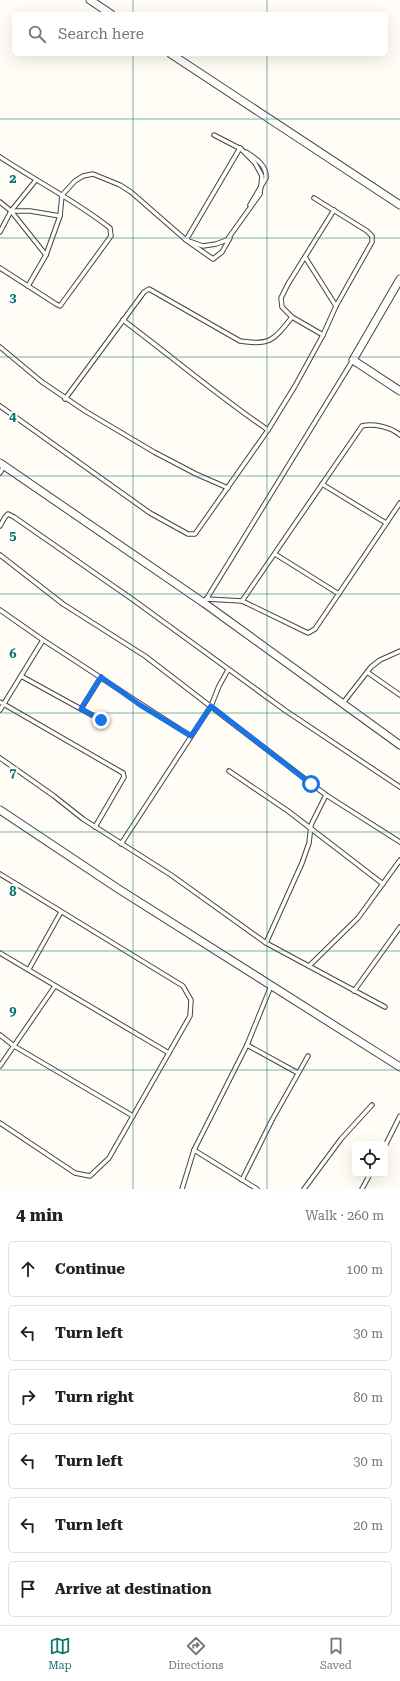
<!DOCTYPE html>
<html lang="en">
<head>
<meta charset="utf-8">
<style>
  body { margin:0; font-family:"Roboto Serif",serif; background:#f6f6f6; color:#222 }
  .controls { position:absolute; right:12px; bottom:12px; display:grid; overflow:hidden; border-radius:6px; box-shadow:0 4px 16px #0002 }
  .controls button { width:36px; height:36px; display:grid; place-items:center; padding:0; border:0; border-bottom:1px solid #e0e0e0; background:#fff; color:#222; font:20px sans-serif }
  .stop { position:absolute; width:12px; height:12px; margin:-9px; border:3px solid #1a73e8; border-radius:50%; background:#fff }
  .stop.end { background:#1a73e8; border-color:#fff; box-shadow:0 1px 4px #0008 }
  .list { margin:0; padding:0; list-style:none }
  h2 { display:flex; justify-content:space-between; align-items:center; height:52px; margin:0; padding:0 16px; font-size:17px }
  h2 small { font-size:13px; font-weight:400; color:#767676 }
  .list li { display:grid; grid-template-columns:26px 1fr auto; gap:12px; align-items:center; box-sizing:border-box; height:56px; margin:0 8px 8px; padding:0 8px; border:1px solid #e0e0e0; border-radius:6px }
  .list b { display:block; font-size:15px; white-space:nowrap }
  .list em { font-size:13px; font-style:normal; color:#767676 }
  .icon { flex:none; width:22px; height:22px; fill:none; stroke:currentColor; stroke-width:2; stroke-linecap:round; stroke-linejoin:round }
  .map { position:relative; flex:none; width:400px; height:1189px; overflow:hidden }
  .search { position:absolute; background:#fff; box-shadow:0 4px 16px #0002; left:12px; right:12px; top:12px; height:44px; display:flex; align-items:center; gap:10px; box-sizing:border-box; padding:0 14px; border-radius:6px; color:#767676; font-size:15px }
  .sheet { height:436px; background:#fff }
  nav { display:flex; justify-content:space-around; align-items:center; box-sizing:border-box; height:56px; border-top:1px solid #e0e0e0; background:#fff; font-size:11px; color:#767676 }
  nav a { display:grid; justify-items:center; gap:2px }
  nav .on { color:#0f766e }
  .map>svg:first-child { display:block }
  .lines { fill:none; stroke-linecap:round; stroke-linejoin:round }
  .lane-casing { stroke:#444; stroke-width:5.5 }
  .street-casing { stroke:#444; stroke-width:9 }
  .lane { stroke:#fff; stroke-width:3.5 }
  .street { stroke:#fff; stroke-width:7 }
  .route { stroke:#1a73e8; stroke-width:5 }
  .grid { fill:none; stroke:#0f766e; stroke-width:1; stroke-opacity:0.55 }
  .grid-label { font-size:13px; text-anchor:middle; font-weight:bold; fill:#0f766e; stroke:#fff; stroke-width:4; stroke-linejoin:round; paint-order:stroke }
</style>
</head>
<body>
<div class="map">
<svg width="400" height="1189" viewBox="0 0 400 1189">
  <rect width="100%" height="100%" fill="#fffdf5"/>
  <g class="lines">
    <g class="lane-casing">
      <g id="lane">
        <polyline points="214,135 241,149"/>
        <path d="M 246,152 C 256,158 267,166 266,178 L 250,205"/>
        <path d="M 0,157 C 36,181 76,201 110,228 L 111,236 L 60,306 L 56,304 L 0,268"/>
        <polyline points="0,202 11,211 46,255"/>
        <polyline points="11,211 30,211 60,216"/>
        <polyline points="0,232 11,211 36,180"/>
        <polyline points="230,238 222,252 213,259 186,240 240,148"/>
        <polyline points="305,257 336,306"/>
        <polyline points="28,286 46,255 60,216 62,195 75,181 83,176 93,174 120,185 131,192 186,240 203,246 216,244 227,240 260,194 262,176 255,163 240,148"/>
        <path d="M 123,320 C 172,357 218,396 268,430"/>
        <polyline points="323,335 292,317 282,307 281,298 288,284 334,210"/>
        <polyline points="0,347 42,382 85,411 154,452 196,474 228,488"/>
        <path d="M 65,399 L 144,292 L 149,289 L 240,341 C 270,346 274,340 292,317"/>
        <polyline points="0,406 150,513 188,534 195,534 268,430 295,386 323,335 336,306 372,242 372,236 367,231 314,198"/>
        <polyline points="0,473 4,466"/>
        <polyline points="322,484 386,523"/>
        <polyline points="0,526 5,517 8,514 14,517 132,599 286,711 400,787"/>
        <polyline points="275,554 339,594"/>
        <polyline points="0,555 63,604 145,656 326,795 400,842"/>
        <polyline points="206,599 242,601 308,633 315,629 400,503"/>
        <path d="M 242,601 L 362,426 C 373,423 391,427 400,435"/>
        <polyline points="204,603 353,360"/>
        <polyline points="0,610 43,640"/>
        <polyline points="367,672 400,695"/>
        <polyline points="21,676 101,720"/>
        <polyline points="0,702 123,773 124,777 95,827"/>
        <polyline points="343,703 371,667 380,660 400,651"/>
        <polyline points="81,709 101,677"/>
        <path d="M 0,710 L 43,640 C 93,672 141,705 191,736"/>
        <polyline points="0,758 54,796 83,819 171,875 266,943 385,1007"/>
        <polyline points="229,771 288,811 383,884"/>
        <polyline points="121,844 211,706 219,686 228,670"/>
        <polyline points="0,874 183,986 191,1000 190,1016 109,1158 90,1176 75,1173 0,1123"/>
        <polyline points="266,943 302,863 309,843 311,825 326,795"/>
        <polyline points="0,953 169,1053"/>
        <polyline points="309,966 358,918 400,860"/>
        <polyline points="29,969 61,912"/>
        <polyline points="354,991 400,927"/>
        <polyline points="0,1035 14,1046 133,1116"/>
        <polyline points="247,1045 298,1073"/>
        <polyline points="0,1066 55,986"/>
        <polyline points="385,1146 400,1116"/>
        <polyline points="194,1150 257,1189"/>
        <polyline points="242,1180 272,1120 308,1056"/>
        <polyline points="182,1189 194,1150 247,1045 271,986"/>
        <polyline points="304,1189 341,1139 372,1105"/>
        <polyline points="362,1189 370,1174"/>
      </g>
    </g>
    <g class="street-casing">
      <g id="street">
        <polyline points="90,0 111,14"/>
        <polyline points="171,54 400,205"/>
        <polyline points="400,279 353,360 400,391"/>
        <polyline points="0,463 204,603 400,745"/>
        <polyline points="0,810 117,888 400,1067"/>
      </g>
    </g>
    <use href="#lane" class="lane"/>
    <use href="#street" class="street"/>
  </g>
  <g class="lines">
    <polyline class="route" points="101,720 81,709 101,677 140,705 191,736 211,706 311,784"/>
  </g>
  <path class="grid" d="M 133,0 L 133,14M 267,0 L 267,14M 133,54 L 133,1189M 267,54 L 267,1189M 0,119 L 400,119M 0,238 L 400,238M 0,357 L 400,357M 0,476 L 400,476M 0,594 L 400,594M 0,713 L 400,713M 0,832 L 400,832M 0,951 L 400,951M 0,1070 L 400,1070"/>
  <g class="grid-label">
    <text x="13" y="183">2</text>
    <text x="13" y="302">3</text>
    <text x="13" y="421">4</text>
    <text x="13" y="540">5</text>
    <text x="13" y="658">6</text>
    <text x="13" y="777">7</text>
    <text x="13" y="896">8</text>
    <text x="13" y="1015">9</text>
  </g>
</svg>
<div class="controls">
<button><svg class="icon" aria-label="locate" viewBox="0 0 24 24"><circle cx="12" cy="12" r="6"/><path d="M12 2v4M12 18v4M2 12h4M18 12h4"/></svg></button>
</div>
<div class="stop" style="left:311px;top:784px"></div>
<div class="stop end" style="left:101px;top:720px"></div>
<div class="search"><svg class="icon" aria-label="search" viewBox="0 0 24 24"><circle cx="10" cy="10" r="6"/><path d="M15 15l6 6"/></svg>Search here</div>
</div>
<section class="sheet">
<h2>4 min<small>Walk · 260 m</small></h2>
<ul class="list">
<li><svg class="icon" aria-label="ahead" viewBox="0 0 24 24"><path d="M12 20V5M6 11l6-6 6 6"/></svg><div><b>Continue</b></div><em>100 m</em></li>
<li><svg class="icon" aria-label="left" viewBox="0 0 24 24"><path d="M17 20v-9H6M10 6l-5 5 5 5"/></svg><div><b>Turn left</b></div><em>30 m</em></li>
<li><svg class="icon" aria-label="right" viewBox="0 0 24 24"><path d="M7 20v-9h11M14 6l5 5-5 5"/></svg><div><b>Turn right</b></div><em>80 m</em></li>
<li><svg class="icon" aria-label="left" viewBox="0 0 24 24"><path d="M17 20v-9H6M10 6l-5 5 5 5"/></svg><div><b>Turn left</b></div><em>30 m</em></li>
<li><svg class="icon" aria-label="left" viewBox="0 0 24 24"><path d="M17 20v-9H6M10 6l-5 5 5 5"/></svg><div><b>Turn left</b></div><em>20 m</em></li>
<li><svg class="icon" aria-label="arrive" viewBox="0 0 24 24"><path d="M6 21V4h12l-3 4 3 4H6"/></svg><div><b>Arrive at destination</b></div></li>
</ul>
</section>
<nav>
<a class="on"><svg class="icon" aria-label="map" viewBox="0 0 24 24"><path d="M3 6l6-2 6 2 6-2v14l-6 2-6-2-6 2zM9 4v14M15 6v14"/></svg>Map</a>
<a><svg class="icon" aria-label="directions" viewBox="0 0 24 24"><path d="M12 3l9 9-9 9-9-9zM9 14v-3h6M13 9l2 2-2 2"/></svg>Directions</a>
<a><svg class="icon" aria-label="saved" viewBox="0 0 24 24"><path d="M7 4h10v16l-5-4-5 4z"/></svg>Saved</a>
</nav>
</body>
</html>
